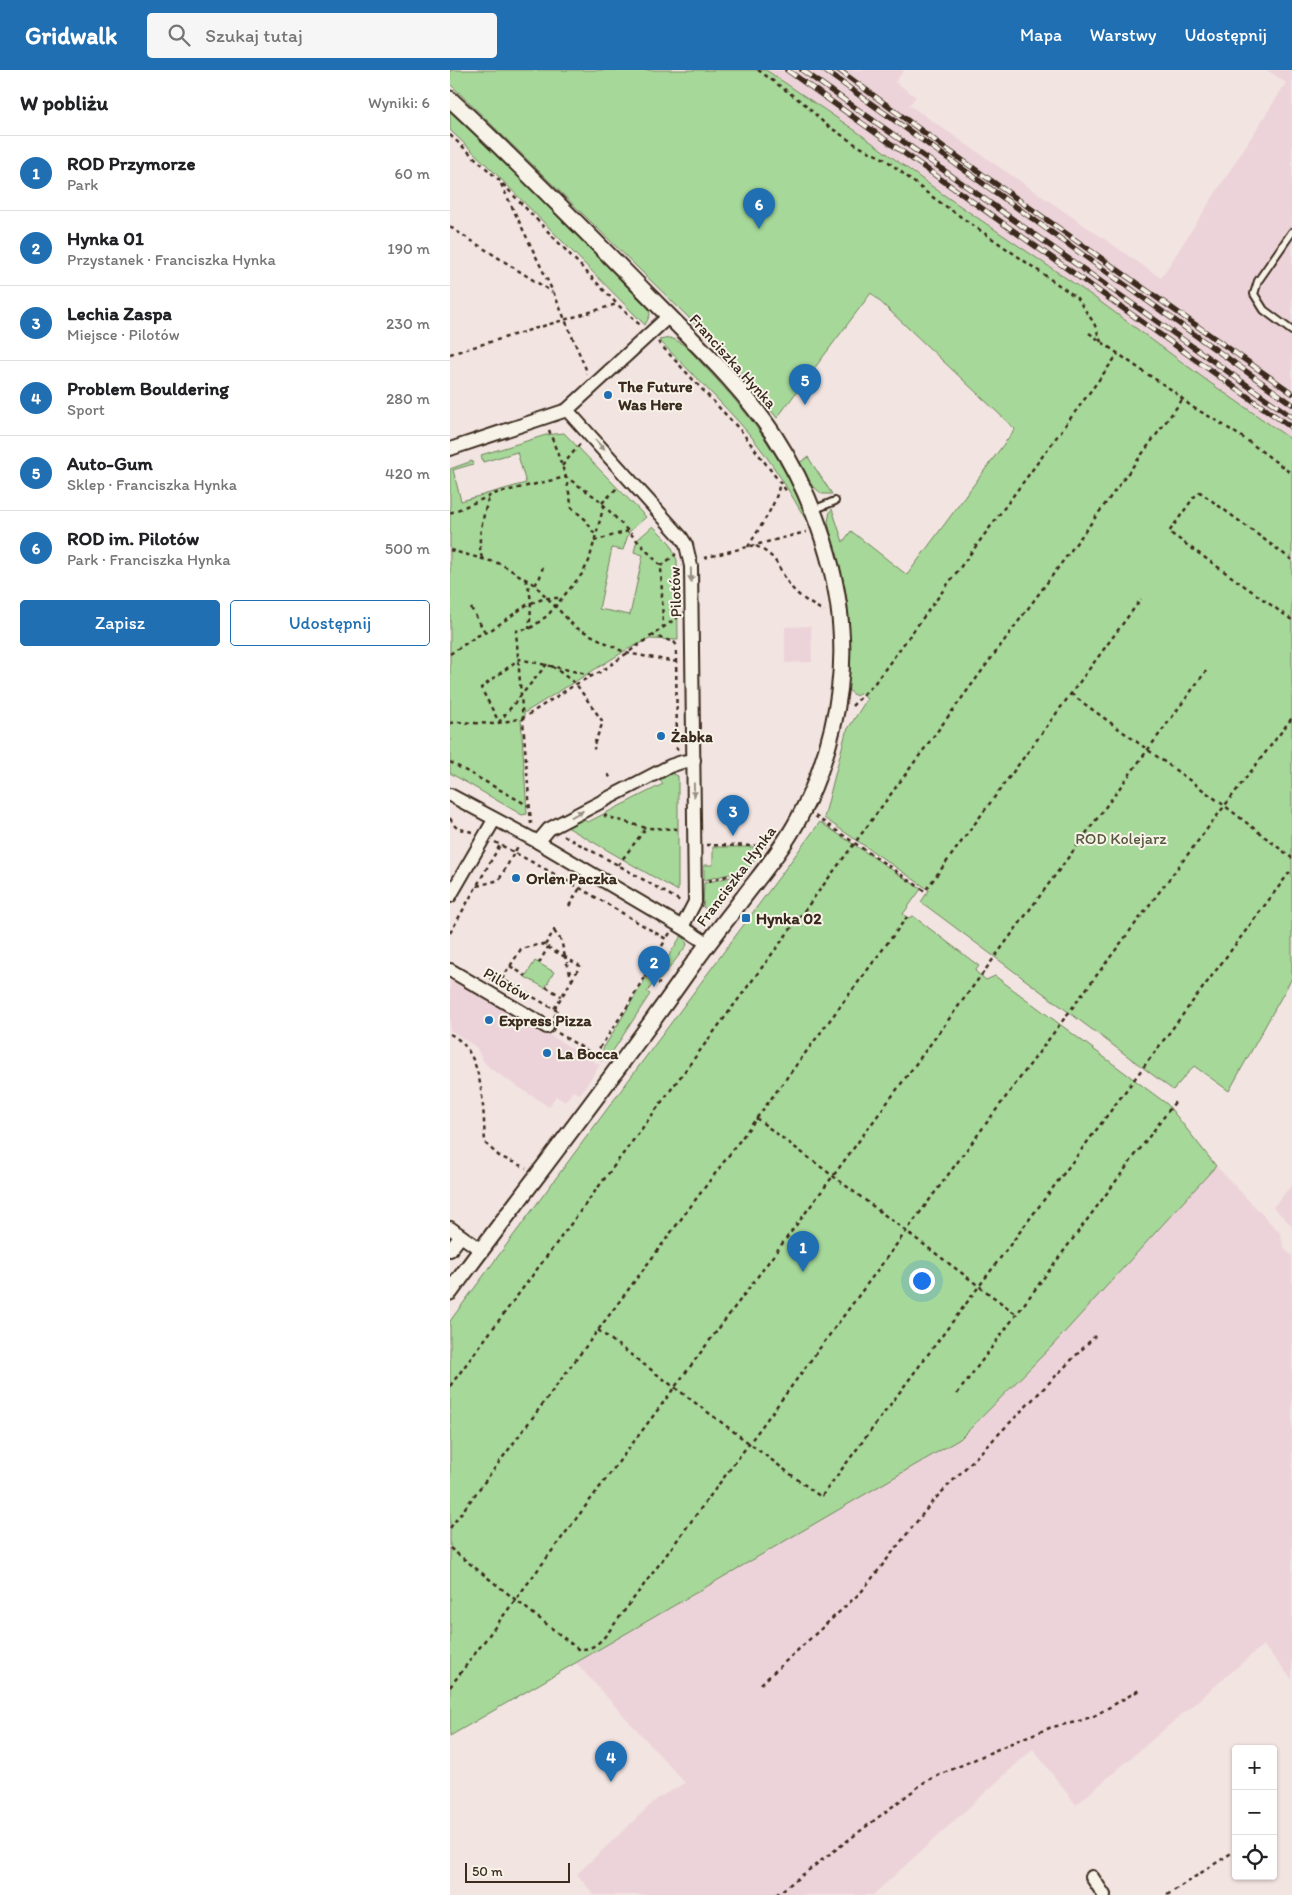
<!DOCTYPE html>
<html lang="pl">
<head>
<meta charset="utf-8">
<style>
  body { margin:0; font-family:Itim,sans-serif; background:#f6f6f6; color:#202124 }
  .controls { position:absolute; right:15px; bottom:15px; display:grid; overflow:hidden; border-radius:5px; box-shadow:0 1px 4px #0004 }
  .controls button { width:45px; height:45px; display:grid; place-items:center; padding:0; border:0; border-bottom:1px solid #e0e0e0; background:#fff; color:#202124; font:25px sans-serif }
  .scale { position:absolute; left:15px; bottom:12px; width:105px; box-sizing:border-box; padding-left:5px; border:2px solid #3b2a1e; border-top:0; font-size:14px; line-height:18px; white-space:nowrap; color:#3b2a1e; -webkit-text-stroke:4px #f7f3e8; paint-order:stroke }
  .you { position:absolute; left:471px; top:1210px; width:18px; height:18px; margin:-12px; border:4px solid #fff; border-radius:50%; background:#1a73e8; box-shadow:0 0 0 8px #1a73e833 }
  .badge { display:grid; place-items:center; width:32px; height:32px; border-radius:50%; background:#1f6fb2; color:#fff; font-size:16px; font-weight:700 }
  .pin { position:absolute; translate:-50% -41px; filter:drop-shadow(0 1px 2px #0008) }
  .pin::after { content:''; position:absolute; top:26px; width:18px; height:15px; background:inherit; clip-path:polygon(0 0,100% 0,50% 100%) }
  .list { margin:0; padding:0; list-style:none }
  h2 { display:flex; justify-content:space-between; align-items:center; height:65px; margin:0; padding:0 20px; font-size:21px }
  h2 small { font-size:16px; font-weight:400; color:#757577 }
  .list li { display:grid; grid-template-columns:32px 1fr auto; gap:15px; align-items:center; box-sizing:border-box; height:75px; padding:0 20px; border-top:1px solid #e0e0e0 }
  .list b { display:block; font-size:19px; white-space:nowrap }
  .list p { margin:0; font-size:16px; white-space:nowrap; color:#757577 }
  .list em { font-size:16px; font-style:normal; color:#757577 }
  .actions { display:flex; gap:10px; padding:15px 20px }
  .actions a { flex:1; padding:11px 0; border:1px solid #1f6fb2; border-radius:5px; text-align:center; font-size:18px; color:#1f6fb2 }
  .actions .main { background:#1f6fb2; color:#fff }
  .icon { flex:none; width:28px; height:28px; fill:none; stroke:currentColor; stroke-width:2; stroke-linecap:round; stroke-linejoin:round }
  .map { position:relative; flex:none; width:842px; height:1825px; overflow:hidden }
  header { display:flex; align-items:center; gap:30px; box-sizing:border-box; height:70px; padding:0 25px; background:#1f6fb2; color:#fff }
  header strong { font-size:24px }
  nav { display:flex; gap:28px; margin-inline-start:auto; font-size:18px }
  .search { width:350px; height:45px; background:#f6f6f6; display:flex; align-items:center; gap:12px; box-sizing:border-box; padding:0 18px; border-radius:5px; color:#757577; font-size:19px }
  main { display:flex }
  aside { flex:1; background:#fff }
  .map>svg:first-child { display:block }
  .built { fill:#ecd3d9 }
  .green { fill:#a6d899; stroke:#70815c }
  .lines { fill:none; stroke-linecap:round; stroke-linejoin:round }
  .service-casing { stroke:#3b2a1e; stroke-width:10 }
  .minor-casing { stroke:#3b2a1e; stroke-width:16 }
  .tertiary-casing { stroke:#3b2a1e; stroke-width:19 }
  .path { stroke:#3b2a1e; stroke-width:2.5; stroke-dasharray:4 4; stroke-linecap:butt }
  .service { stroke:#f7f3e8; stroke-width:6 }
  .minor { stroke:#f7f3e8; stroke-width:12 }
  .tertiary { stroke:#f7f3e8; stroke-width:15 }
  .rail-casing { stroke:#3b2a1e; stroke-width:5.5 }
  .rail { stroke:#f7f3e8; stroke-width:4; stroke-dasharray:11; stroke-linecap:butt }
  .oneway { fill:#998e83 }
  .poi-dot { fill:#1f6fb2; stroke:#f7f3e8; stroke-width:2 }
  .labels { text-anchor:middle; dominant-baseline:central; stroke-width:4; stroke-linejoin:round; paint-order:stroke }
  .street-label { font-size:16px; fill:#3b2a1e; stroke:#f7f3e8 }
  .poi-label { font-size:16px; font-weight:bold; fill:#3b2a1e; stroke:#f7f3e8; text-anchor:start }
  .park-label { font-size:16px; fill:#56563d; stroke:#f7f3e8 }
</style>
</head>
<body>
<header>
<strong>Gridwalk</strong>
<div class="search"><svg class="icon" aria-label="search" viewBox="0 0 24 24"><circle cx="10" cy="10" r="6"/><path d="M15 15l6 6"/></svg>Szukaj tutaj</div>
<nav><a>Mapa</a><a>Warstwy</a><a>Udostępnij</a></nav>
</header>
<main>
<aside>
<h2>W pobliżu<small>Wyniki: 6</small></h2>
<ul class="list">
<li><span class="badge">1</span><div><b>ROD Przymorze</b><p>Park</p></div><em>60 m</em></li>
<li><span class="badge">2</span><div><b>Hynka 01</b><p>Przystanek · Franciszka Hynka</p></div><em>190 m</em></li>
<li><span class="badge">3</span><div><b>Lechia Zaspa</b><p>Miejsce · Pilotów</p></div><em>230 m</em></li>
<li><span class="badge">4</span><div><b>Problem Bouldering</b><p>Sport</p></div><em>280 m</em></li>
<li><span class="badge">5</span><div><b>Auto-Gum</b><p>Sklep · Franciszka Hynka</p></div><em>420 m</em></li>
<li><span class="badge">6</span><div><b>ROD im. Pilotów</b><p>Park · Franciszka Hynka</p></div><em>500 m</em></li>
</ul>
<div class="actions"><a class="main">Zapisz</a><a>Udostępnij</a></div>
</aside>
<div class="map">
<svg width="842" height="1825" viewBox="0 0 842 1825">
  <rect width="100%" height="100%" fill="#f2e4e1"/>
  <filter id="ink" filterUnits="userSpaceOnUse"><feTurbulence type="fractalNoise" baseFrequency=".02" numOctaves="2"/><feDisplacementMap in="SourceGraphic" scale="10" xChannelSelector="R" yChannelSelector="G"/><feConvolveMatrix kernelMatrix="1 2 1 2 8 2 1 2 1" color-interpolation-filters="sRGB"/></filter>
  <g filter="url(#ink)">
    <g class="built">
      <polygon points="316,0 454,0 445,12 466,27 459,35 711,208 836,13 817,0 842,0 842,370 759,313 641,225 494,125 406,61"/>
      <polygon points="361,556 362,592 335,593 335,557"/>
      <polygon points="0,906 150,995 130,1024 123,1021 115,1032 106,1026 99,1037 41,999 34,992 26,977 0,960"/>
      <polygon points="766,1096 830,1163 834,1178 842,1186 842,1609 813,1575 626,1735 583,1679 423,1825 144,1825 127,1804 208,1728 235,1713 126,1593 510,1369 602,1276"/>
      <polygon points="842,1115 842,1156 823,1137"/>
    </g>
    <g class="green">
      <path d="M 0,0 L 316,0 L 406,61 L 494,125 L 641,225 L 759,312 L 842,370 L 842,908 L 779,1021 L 744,996 L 723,1020 L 471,832 L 479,820 L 374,748 L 396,662 L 417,629 L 410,623 L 406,626 L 397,619 C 400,585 401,551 395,518 C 391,499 385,480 380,461 L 378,452 L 380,441 L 382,439 L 393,472 L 401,461 L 457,505 L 565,359 L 421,223 L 327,348 L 279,287 L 0,14 Z"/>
      <polygon points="0,41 37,74 199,239 200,245 195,255 41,99 0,60"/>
      <path d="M 220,268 C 234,271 245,287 255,297 C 291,335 320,370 343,417 C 348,427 356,441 357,452 C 340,422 322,392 300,365 C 272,332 240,302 209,270 Z"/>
      <polygon points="114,363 196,447 179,462 173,480 162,478 149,539 180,545 193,485 184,482 187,470 203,456 220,473 227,490 228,570 200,569 178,579 74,643 74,648 71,649 77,744 72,745 0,703 0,399 22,391 23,394 3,400 11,431 76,413 67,382 33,392 31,385 96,365"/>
      <polygon points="358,387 382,424 372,424 364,417 362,418 349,393"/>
      <polygon points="221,703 228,706 228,821 117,757 132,749 138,752 213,714 210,709"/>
      <polygon points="370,752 471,819 453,844 458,848 463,846 529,896 525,901 536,910 545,906 717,1034 766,1096 602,1276 510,1369 0,1666 0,1251"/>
      <polygon points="263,777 309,777 312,779 297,800 254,810 254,795 263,795"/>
      <polygon points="295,804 264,840 260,841 253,837 254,813"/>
      <polygon points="231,866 235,869 237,875 210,910 199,905 207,890 214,894"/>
      <polygon points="85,891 104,902 95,918 75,907"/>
      <polygon points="196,908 204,912 197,922 200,924 161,984 153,982 153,979"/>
    </g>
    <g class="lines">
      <g class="service-casing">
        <g id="service">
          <polyline points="842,162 808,211 804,224 814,240 842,261"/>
          <polyline points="363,440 385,431"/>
        </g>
      </g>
      <g class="minor-casing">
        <g id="minor">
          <polyline points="117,340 231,467 236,475 241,496 245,832 232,857"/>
          <polyline points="0,379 117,340 219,246"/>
          <polyline points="0,725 88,772 232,857 258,874"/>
          <polyline points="88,772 99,759 220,696 232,692 244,690"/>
          <polyline points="0,826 44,750"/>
          <polyline points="0,900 97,957"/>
          <polyline points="0,1158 31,1180"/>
          <polyline points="0,1180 11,1166"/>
          <polyline points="642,1807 654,1825"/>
        </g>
      </g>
      <g class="tertiary-casing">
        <path id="tertiary" d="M 0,29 C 70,94 136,162 203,230 C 245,273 292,316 325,367 C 360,421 387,494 391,559 C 396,623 378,694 348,750 C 333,778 312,803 293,828 C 274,853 254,878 236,904 C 160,1012 78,1116 0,1222"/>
      </g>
      <g class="path">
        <polyline points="308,0 356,35 375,54 408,76 435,89 481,126 626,227 644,253 651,272"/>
        <polyline points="0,65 49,110 167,234 191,256"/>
        <polyline points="51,114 105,226 138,304"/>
        <polyline points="0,157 102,222"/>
        <polyline points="639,263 694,302 722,320 742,337 764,349 798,371 842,404"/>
        <polyline points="208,272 291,361 338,423"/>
        <polyline points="0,284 167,234"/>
        <polyline points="99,360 116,407 122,438 136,450 145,465"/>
        <polyline points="112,396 130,374"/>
        <polyline points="152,433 168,417"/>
        <polyline points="0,443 47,423 116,407 148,429 211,496 213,557"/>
        <polyline points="144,471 178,461"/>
        <path d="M 306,476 C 329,488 326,495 339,514 C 348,527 361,534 374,541"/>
        <path d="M 298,477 C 307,461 331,429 329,411"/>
        <polyline points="0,480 51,494 85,515 125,557 176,583 227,592"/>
        <path d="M 32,488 C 26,469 34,445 39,426"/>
        <polyline points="254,488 356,462"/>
        <polyline points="842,490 750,422 744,427 719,462 842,550"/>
        <polyline points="211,496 226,484"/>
        <path d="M 75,509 C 83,524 81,543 79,559"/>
        <polyline points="85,515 90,507 94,493"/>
        <polyline points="21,538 35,562"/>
        <polyline points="201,565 224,572 229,578"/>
        <polyline points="226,581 227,680"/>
        <polyline points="0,584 27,566 41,560 78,534 96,528 112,528"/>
        <polyline points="97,594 49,652 31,618 69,589 141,605"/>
        <polyline points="102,596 126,614 153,652 143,677 145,679"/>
        <polyline points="621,624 775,736 842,788"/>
        <polyline points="402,636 424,614 668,284"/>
        <polyline points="0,653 8,652 43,654 73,648 126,614 152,601 228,547"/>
        <polyline points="0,692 79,736"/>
        <polyline points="158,704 162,711"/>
        <polyline points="155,744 155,746 196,758 231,759"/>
        <polyline points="365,746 475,821 691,529"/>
        <path d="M 0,748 C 7,762 9,758 22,762"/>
        <polyline points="81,754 66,561 81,558 98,545 132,504 139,491 154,435"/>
        <polyline points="114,766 168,795 232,832"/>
        <polyline points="45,772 130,818 216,869 220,863"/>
        <polyline points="256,775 316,776"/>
        <polyline points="168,795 196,758"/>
        <polyline points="258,811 296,801"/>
        <polyline points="27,816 49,810 68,776"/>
        <polyline points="119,836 130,818"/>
        <polyline points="104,861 111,870 115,887"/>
        <polyline points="0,863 50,775"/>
        <polyline points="95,875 105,859"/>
        <polyline points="115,887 92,874 71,879 52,909 104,939 122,910 115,887 130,896 122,910"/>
        <polyline points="89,893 98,877"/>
        <polyline points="60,896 76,906"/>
        <polyline points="194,905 210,914"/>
        <polyline points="40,910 44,905 52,909"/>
        <polyline points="96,917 111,926"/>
        <polyline points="104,939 108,941 104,947"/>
        <polyline points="108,963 156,992"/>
        <path d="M 0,964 C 35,981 33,1040 35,1073 L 49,1086 L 76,1098"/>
        <polyline points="145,985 177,937 216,869"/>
        <polyline points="306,1048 566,1244"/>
        <polyline points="148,1260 371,1427 842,799"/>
        <polyline points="0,1316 404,774 732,330"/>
        <polyline points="507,1324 725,1032"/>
        <polyline points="0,1458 457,847"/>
        <path d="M 0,1478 L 128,1579 C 142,1580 148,1574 157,1564 C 386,1259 609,950 842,648"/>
        <polyline points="311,1614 412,1521 483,1431 645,1266"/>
        <polyline points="0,1617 383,1106 756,601"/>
        <polyline points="326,1825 476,1711 573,1668 602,1657 626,1652 644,1646 691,1619"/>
        <polyline points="717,1825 786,1780"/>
      </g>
      <use href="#service" class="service"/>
      <use href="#minor" class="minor"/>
      <use href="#tertiary" class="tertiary"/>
      <g class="rail-casing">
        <g id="rail">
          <polyline points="337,0 842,358"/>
          <polyline points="352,0 842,347"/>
          <polyline points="374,0 842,334"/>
          <polyline points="389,0 495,78 842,323"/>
        </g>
      </g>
      <use href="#rail" class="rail"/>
    </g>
    <defs><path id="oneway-solid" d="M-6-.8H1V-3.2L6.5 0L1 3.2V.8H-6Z" transform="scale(1.25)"/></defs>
    <g class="oneway">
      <use href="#oneway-solid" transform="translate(150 375) rotate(48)"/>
      <use href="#oneway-solid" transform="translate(241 505) rotate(89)"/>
      <use href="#oneway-solid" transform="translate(244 720) rotate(89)"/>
      <use href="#oneway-solid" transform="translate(127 744) rotate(-28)"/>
    </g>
  </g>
  <g class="poi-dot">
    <circle cx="158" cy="325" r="5"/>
    <circle cx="211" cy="666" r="5"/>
    <circle cx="66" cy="808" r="5"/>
    <rect x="291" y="843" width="10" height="10" rx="2.5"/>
    <circle cx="39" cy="950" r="5"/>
    <circle cx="97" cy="983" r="5"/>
  </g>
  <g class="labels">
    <g class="street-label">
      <text transform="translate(283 291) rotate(48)">Franciszka Hynka</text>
      <text transform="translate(225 522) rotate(-92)">Pilotów</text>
      <text transform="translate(286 806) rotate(-53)">Franciszka Hynka</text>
      <text transform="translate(57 914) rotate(30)">Pilotów</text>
    </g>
    <g class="poi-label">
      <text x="168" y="316">The Future<tspan x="168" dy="18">Was Here</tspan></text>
      <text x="221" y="666">Żabka</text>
      <text x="76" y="808">Orlen Paczka</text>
      <text x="306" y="848">Hynka 02</text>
      <text x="49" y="950">Express Pizza</text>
      <text x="107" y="983">La Bocca</text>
    </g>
    <g class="park-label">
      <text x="671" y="768">ROD Kolejarz</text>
    </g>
  </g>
</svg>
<div class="controls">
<button>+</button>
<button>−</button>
<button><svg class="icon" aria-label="locate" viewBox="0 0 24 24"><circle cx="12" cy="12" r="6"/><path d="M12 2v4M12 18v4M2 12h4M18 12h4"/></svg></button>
</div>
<div class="scale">50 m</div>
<div class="you"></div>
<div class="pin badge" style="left:353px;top:1202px">1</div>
<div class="pin badge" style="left:204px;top:917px">2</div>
<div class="pin badge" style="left:283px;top:766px">3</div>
<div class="pin badge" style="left:161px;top:1712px">4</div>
<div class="pin badge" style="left:355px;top:335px">5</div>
<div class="pin badge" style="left:309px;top:159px">6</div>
</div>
</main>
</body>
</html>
